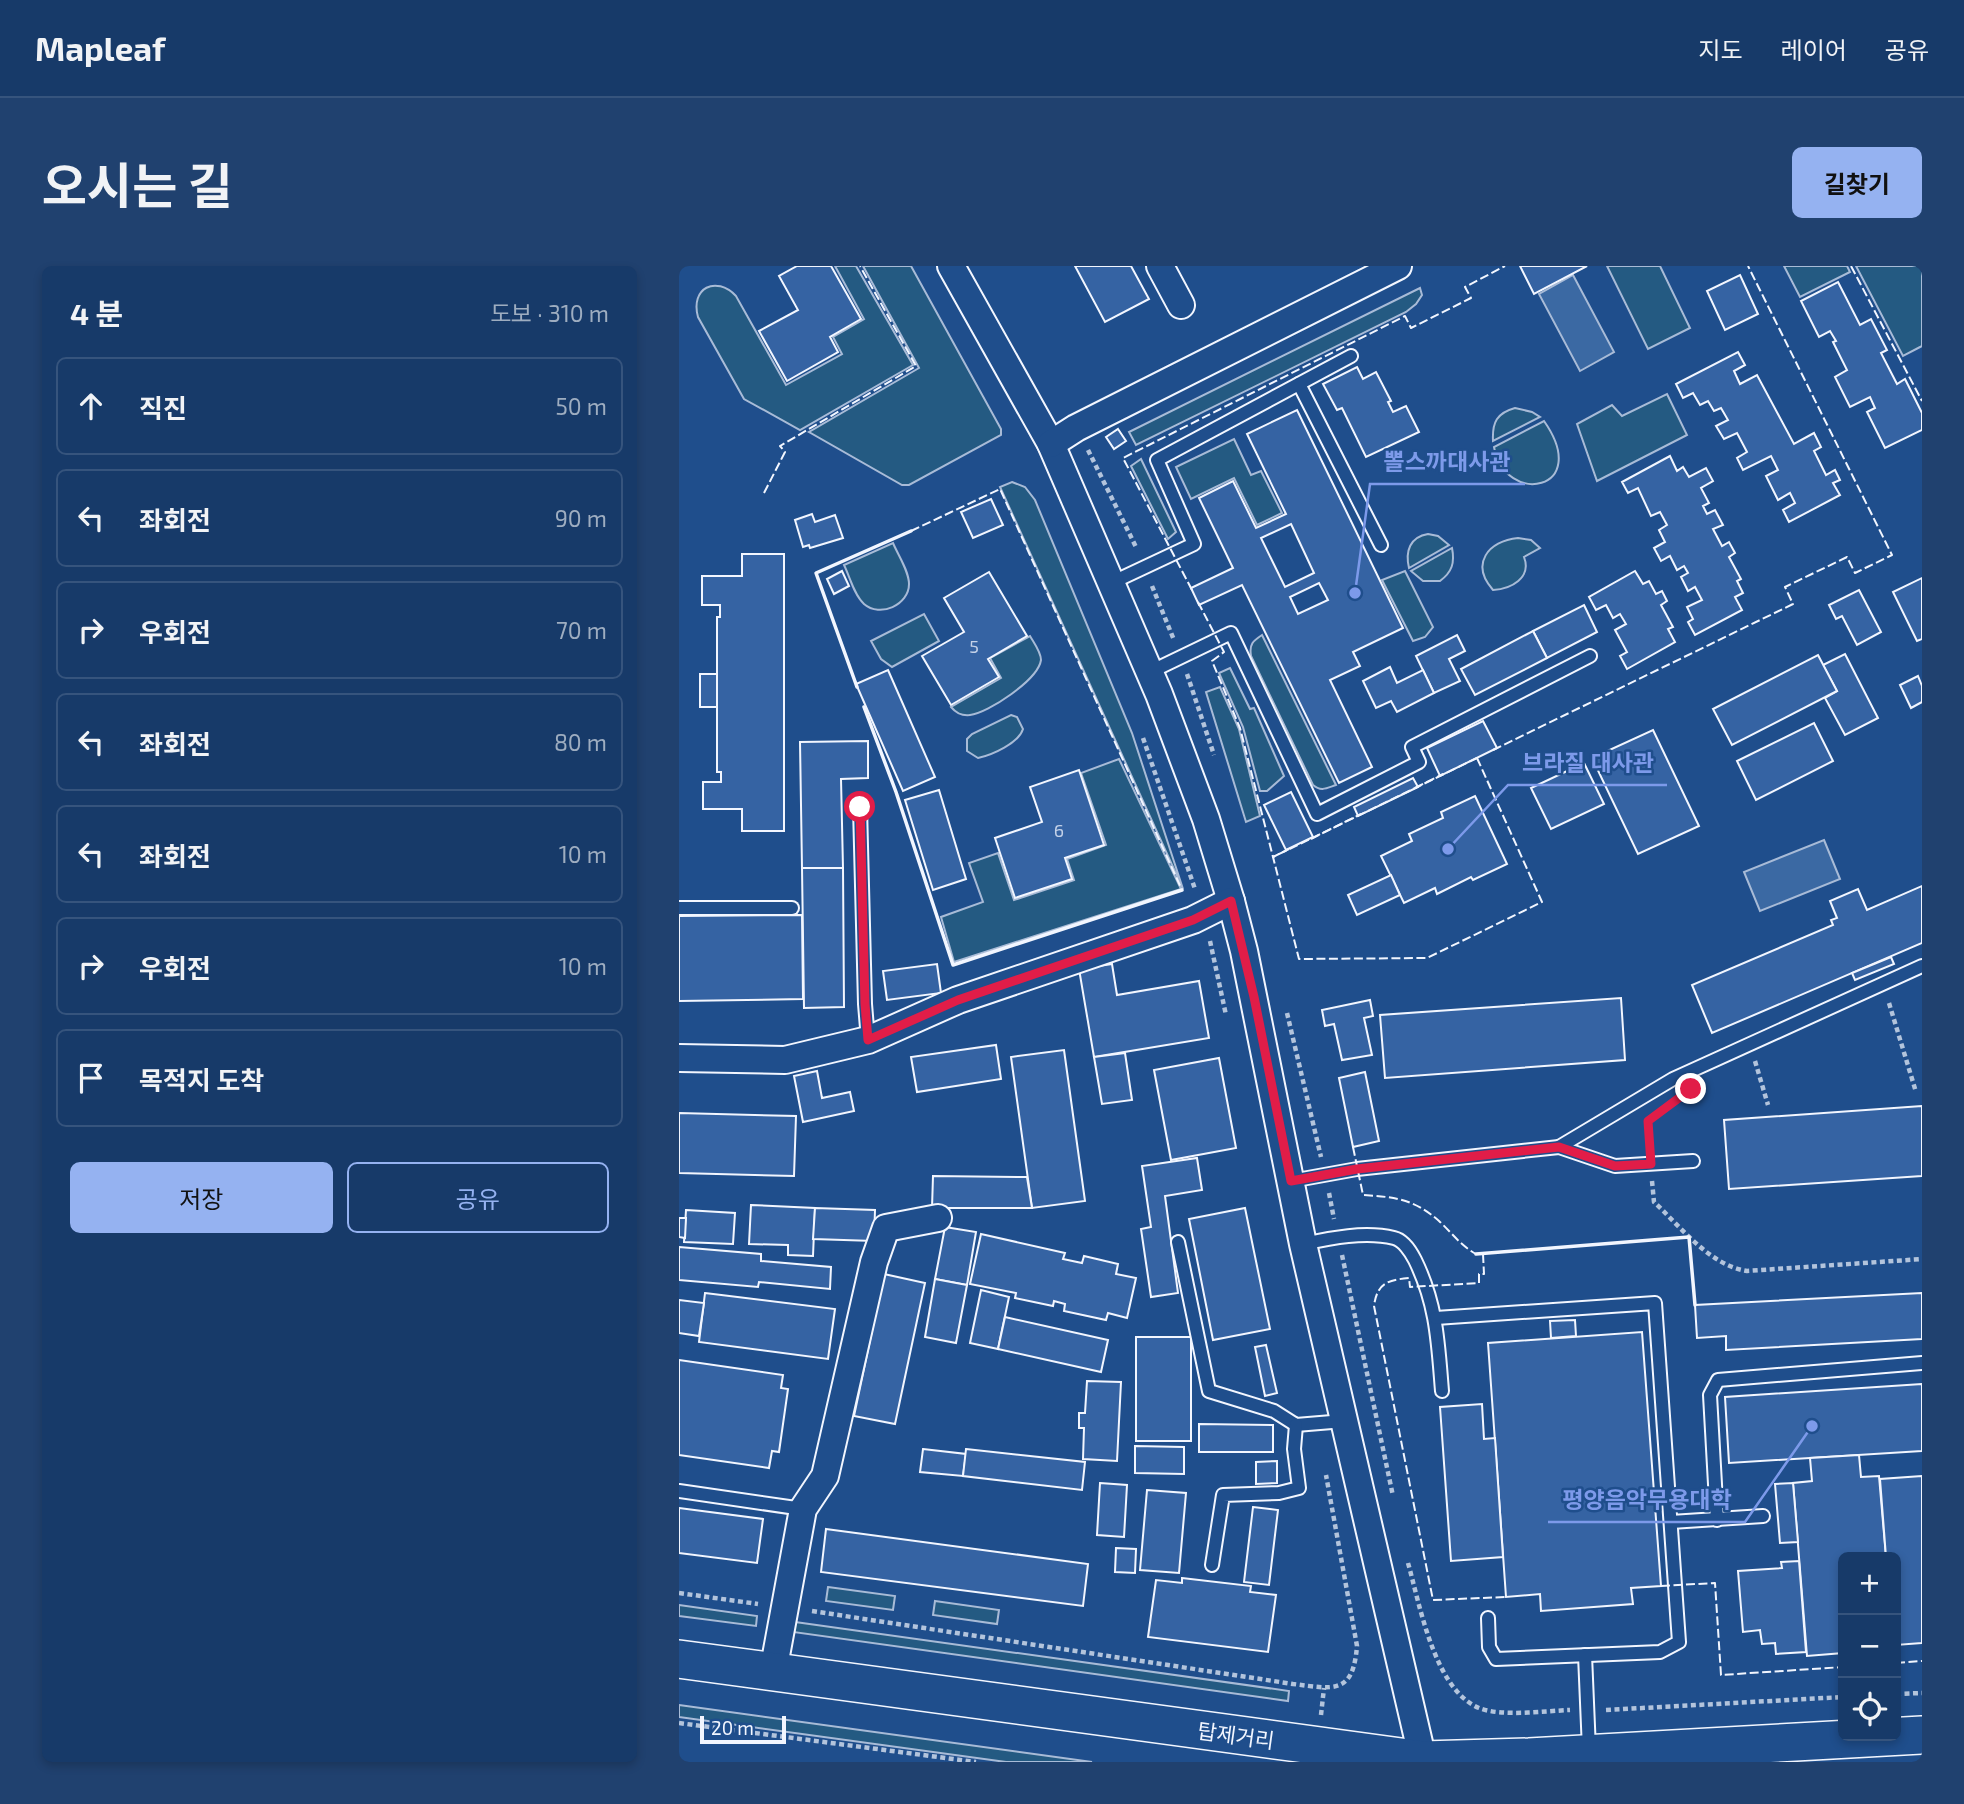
<!DOCTYPE html>
<html lang="ko">
<head>
<meta charset="utf-8">
<style>
  body { margin:0; font-family:"Exo 2","Noto Sans KR",sans-serif; background:#20416f; color:#f1f3f6 }
  .controls { position:absolute; right:21px; bottom:21px; display:grid; overflow:hidden; border-radius:10px; box-shadow:0 4px 10px #0003 }
  .controls button { width:63px; height:63px; display:grid; place-items:center; padding:0; border:0; border-bottom:2px solid #36547d; background:#173a69; color:#f1f3f6; font:35px sans-serif }
  .scale { position:absolute; left:21px; bottom:18px; width:86px; box-sizing:border-box; padding-left:7px; border:4px solid #f2f6ff; border-top:0; font-size:19px; line-height:24px; white-space:nowrap; color:#f2f6ff; -webkit-text-stroke:5px #1f4e8c; paint-order:stroke }
  .stop { position:absolute; width:21px; height:21px; margin:-16px; border:5px solid #e11d48; border-radius:50%; background:#fff }
  .stop.end { background:#e11d48; border-color:#fff; box-shadow:0 2px 7px #0008 }
  .list { margin:0; padding:0; list-style:none }
  h2 { display:flex; justify-content:space-between; align-items:center; height:91px; margin:0; padding:0 28px; font-size:30px }
  h2 small { font-size:23px; font-weight:400; color:#9eadc0 }
  .list li { display:grid; grid-template-columns:46px 1fr auto; gap:21px; align-items:center; box-sizing:border-box; height:98px; margin:0 14px 14px; padding:0 14px; border:2px solid #36547d; border-radius:10px }
  .list b { display:block; font-size:26px; white-space:nowrap }
  .list em { font-size:23px; font-style:normal; color:#9eadc0 }
  .actions { display:flex; gap:14px; padding:21px 28px }
  .actions a { flex:1; padding:16px 0; border:2px solid #95b2f1; border-radius:10px; text-align:center; font-size:24px; color:#95b2f1 }
  .actions .main { background:#95b2f1; color:#111 }
  .icon { flex:none; width:38px; height:38px; fill:none; stroke:currentColor; stroke-width:2; stroke-linecap:round; stroke-linejoin:round }
  .map { position:relative; flex:none; width:1243px; height:1496px; overflow:hidden; border-radius:10px }
  header { display:flex; align-items:center; gap:42px; box-sizing:border-box; height:98px; padding:0 35px; background:#173a69; border-bottom:2px solid #36547d }
  header strong { font-size:33px }
  nav { display:flex; gap:38px; margin-inline-start:auto; font-size:24px }
  .intro { display:flex; align-items:center; justify-content:space-between; box-sizing:border-box; height:168px; padding:0 42px }
  h1 { margin:0; font-size:49px }
  .button { padding:18px 32px; border-radius:10px; background:#95b2f1; color:#111; font-size:24px; font-weight:700 }
  main { display:flex; gap:42px; padding:0 42px }
  aside { flex:1; background:#173a69; border-radius:10px; box-shadow:0 4px 10px #0003 }
  .map>svg:first-child { display:block }
  .green { fill:#245a82; stroke:#a8bbd7; stroke-width:2 }
  .water { fill:#3b69a3; stroke:#a8bbd7; stroke-width:2 }
  .building { fill:#3563a3; stroke:#f2f6ff; stroke-width:2; fill-rule:evenodd }
  .lines { fill:none; stroke-linecap:round; stroke-linejoin:round }
  .lane-casing { stroke:#f2f6ff; stroke-width:16 }
  .street-casing { stroke:#f2f6ff; stroke-width:30 }
  .secondary-casing { stroke:#f2f6ff; stroke-width:40 }
  .path { stroke:#b3c4dc; stroke-width:4.5; stroke-dasharray:5 3.5; stroke-linecap:butt }
  .lane { stroke:#1f4e8c; stroke-width:12 }
  .street { stroke:#1f4e8c; stroke-width:26 }
  .secondary { stroke:#1f4e8c; stroke-width:37 }
  .fence { stroke:#f2f6ff; stroke-width:2; stroke-dasharray:9 3.5; stroke-linecap:butt }
  .wall { stroke:#f2f6ff; stroke-width:3.5 }
  .route { stroke:#e11d48; stroke-width:9 }
  .labels { text-anchor:middle; dominant-baseline:central; stroke-width:5; stroke-linejoin:round; paint-order:stroke }
  .number-label { font-size:18px; fill:#c3d1e8 }
  .street-label { font-size:21px; fill:#f2f6ff; stroke:#1f4e8c }
  .leader { fill:none; stroke:#7d9aea; stroke-width:2.5 }
  .callout-dot { fill:#7d9aea; stroke:#1f4e8c; stroke-width:2.5 }
  .callout-label { font-size:23px; text-anchor:middle; font-weight:bold; fill:#7d9aea; stroke:#1f4e8c; stroke-width:5; stroke-linejoin:round; paint-order:stroke }
</style>
</head>
<body>
<header>
<strong>Mapleaf</strong>
<nav><a>지도</a><a>레이어</a><a>공유</a></nav>
</header>
<div class="intro"><h1>오시는 길</h1><a class="button">길찾기</a></div>
<main>
<aside>
<h2>4 분<small>도보 · 310 m</small></h2>
<ul class="list">
<li><svg class="icon" aria-label="ahead" viewBox="0 0 24 24"><path d="M12 20V5M6 11l6-6 6 6"/></svg><div><b>직진</b></div><em>50 m</em></li>
<li><svg class="icon" aria-label="left" viewBox="0 0 24 24"><path d="M17 20v-9H6M10 6l-5 5 5 5"/></svg><div><b>좌회전</b></div><em>90 m</em></li>
<li><svg class="icon" aria-label="right" viewBox="0 0 24 24"><path d="M7 20v-9h11M14 6l5 5-5 5"/></svg><div><b>우회전</b></div><em>70 m</em></li>
<li><svg class="icon" aria-label="left" viewBox="0 0 24 24"><path d="M17 20v-9H6M10 6l-5 5 5 5"/></svg><div><b>좌회전</b></div><em>80 m</em></li>
<li><svg class="icon" aria-label="left" viewBox="0 0 24 24"><path d="M17 20v-9H6M10 6l-5 5 5 5"/></svg><div><b>좌회전</b></div><em>10 m</em></li>
<li><svg class="icon" aria-label="right" viewBox="0 0 24 24"><path d="M7 20v-9h11M14 6l5 5-5 5"/></svg><div><b>우회전</b></div><em>10 m</em></li>
<li><svg class="icon" aria-label="arrive" viewBox="0 0 24 24"><path d="M6 21V4h12l-3 4 3 4H6"/></svg><div><b>목적지 도착</b></div></li>
</ul>
<div class="actions"><a class="main">저장</a><a>공유</a></div>
</aside>
<div class="map">
<svg width="1243" height="1496" viewBox="0 0 1243 1496">
  <rect width="100%" height="100%" fill="#1f4e8c"/>
  <g class="green">
    <path d="M 156,0 L 177,0 L 234,99 L 121,164 L 65,133 L 19,51 C 11,22 37,9 57,30 L 107,119 L 163,88 L 154,71 L 185,53 Z"/>
    <polygon points="184,0 232,0 322,163 322,169 230,219 223,219 130,166 240,102"/>
    <polygon points="928,0 981,0 1011,62 969,83"/>
    <polygon points="1105,0 1168,0 1171,6 1121,31"/>
    <polygon points="1177,0 1243,0 1243,80 1224,90"/>
    <polygon points="741,22 743,29 737,38 727,46 457,179 450,166"/>
    <polygon points="988,128 1008,169 918,215 898,158 933,139 943,150"/>
    <path d="M 836,142 L 853,146 L 861,151 L 814,175 C 813,156 818,147 836,142 Z"/>
    <path d="M 865,155 C 914,225 826,241 815,181 Z"/>
    <polygon points="555,173 572,209 582,205 603,247 578,259 555,212 512,233 497,201"/>
    <polygon points="462,193 497,266 489,273 452,200"/>
    <polygon points="333,216 346,221 356,234 453,467 504,623 321,221"/>
    <path d="M 749,268 L 759,270 L 770,279 L 730,302 C 726,285 731,271 749,268 Z"/>
    <path d="M 839,272 L 852,274 L 861,282 L 845,291 C 853,312 832,323 814,324 C 791,298 809,275 839,272 Z"/>
    <path d="M 214,277 C 219,289 230,305 230,318 C 230,339 201,352 185,338 C 175,329 171,311 165,299 Z"/>
    <path d="M 773,282 C 776,297 773,306 761,315 L 744,315 L 732,305 Z"/>
    <polygon points="726,305 754,361 746,371 734,375 703,314"/>
    <polygon points="245,348 260,375 213,401 202,393 192,375"/>
    <path d="M 583,369 L 657,519 C 648,522 642,526 634,519 L 572,390 C 570,378 574,375 583,369 Z"/>
    <path d="M 351,370 C 355,377 362,386 362,394 C 359,414 309,447 291,449 C 282,450 277,447 272,441 L 322,412 L 311,392 Z"/>
    <polygon points="551,402 571,443 575,442 605,510 588,525 581,525 564,461 540,407"/>
    <polygon points="541,421 560,463 581,550 567,556 527,426"/>
    <path d="M 332,449 L 338,451 L 344,463 C 340,477 313,489 299,492 L 288,485 L 288,473 L 293,468 Z"/>
    <polygon points="440,493 502,623 275,696 262,651 304,636 290,597 319,587 335,634 395,614 388,593 427,579 402,507"/>
    <polygon points="149,1321 216,1330 214,1344 147,1335"/>
    <polygon points="256,1335 320,1344 318,1358 254,1349"/>
    <polygon points="0,1339 78,1350 77,1360 0,1350"/>
    <polygon points="109,1355 610,1425 609,1435 107,1365"/>
    <polygon points="0,1439 413,1496 327,1496 0,1451"/>
  </g>
  <g class="water">
    <polygon points="894,9 935,86 901,105 860,28"/>
    <polygon points="1145,574 1161,613 1081,645 1065,606"/>
  </g>
  <g class="building">
    <polygon points="118,0 152,0 182,53 151,71 159,86 108,115 80,65 119,44 100,10"/>
    <polygon points="396,0 452,0 470,33 426,56"/>
    <polygon points="841,0 908,0 855,28"/>
    <polygon points="1061,9 1079,48 1046,64 1028,25"/>
    <polygon points="1159,16 1181,59 1192,53 1208,84 1202,87 1218,118 1226,113 1243,147 1243,164 1206,182 1188,146 1196,142 1191,131 1171,141 1156,111 1168,104 1154,76 1157,75 1151,65 1140,71 1122,35"/>
    <polygon points="1059,86 1066,99 1055,105 1061,118 1078,109 1115,178 1135,167 1142,181 1135,185 1147,209 1156,204 1161,214 1154,217 1161,229 1110,256 1104,244 1116,237 1111,227 1099,234 1087,210 1099,204 1092,190 1064,204 1058,192 1068,186 1058,167 1045,173 1037,160 1049,154 1042,142 1035,145 1029,135 1021,139 1014,127 1004,132 997,118"/>
    <polygon points="678,101 684,113 697,106 712,135 709,136 714,146 727,140 740,166 687,191 663,142 658,144 644,118"/>
    <path d="M 618,144 L 724,362 L 674,386 L 681,400 L 651,414 L 693,501 L 660,517 L 563,319 L 520,339 L 512,322 L 554,302 L 520,232 L 554,215 L 577,262 L 607,248 L 568,168 ZM 612,258 L 635,307 L 606,321 L 582,272 ZM 640,317 L 649,334 L 619,348 L 611,331 Z"/>
    <polygon points="439,163 447,175 435,183 427,171"/>
    <polygon points="991,190 998,205 1004,201 1010,211 1027,202 1034,215 1022,222 1030,237 1024,240 1028,248 1036,244 1044,259 1034,263 1043,280 1050,276 1056,287 1050,291 1062,313 1058,315 1064,327 1056,331 1063,344 1016,369 1009,356 1014,353 1008,341 1023,334 1016,321 1009,325 1002,311 1009,307 1005,300 998,304 991,290 982,295 975,282 986,276 980,264 988,259 981,246 972,250 959,222 949,227 943,216"/>
    <polygon points="312,233 324,259 294,272 282,246"/>
    <polygon points="133,248 136,256 156,249 164,272 131,282 130,279 124,281 116,254"/>
    <polygon points="63,288 105,288 105,565 63,565 63,543 24,543 24,516 42,516 42,506 38,506 38,351 41,351 41,339 23,339 23,310 63,310"/>
    <polygon points="163,305 170,320 155,328 148,313"/>
    <polygon points="956,305 964,318 970,315 977,328 983,325 988,335 982,339 994,361 989,363 996,376 948,403 941,390 948,386 936,364 947,358 941,348 934,352 927,339 917,344 910,331"/>
    <polygon points="310,306 348,370 309,393 320,411 272,439 243,390 285,366 265,332"/>
    <polygon points="1243,312 1243,373 1238,375 1214,326"/>
    <polygon points="1180,324 1202,366 1178,379 1163,350 1157,353 1150,339"/>
    <polygon points="905,339 918,366 868,392 854,365"/>
    <polygon points="854,365 868,392 796,429 782,403"/>
    <polygon points="778,369 786,385 770,393 781,415 755,427 737,390"/>
    <polygon points="1166,388 1199,452 1166,469 1146,432 1158,425 1144,399"/>
    <polygon points="1139,389 1158,425 1053,479 1034,443"/>
    <polygon points="711,401 718,417 744,404 755,427 718,446 712,435 697,442 684,415"/>
    <polygon points="209,404 256,511 224,525 177,418"/>
    <rect x="21" y="408" width="17" height="33"/>
    <polygon points="1239,410 1243,420 1243,436 1232,442 1221,419"/>
    <polygon points="804,455 818,482 761,510 748,482"/>
    <polygon points="1135,457 1154,495 1077,534 1058,495"/>
    <polygon points="974,464 1020,560 959,588 913,492"/>
    <polygon points="189,475 189,512 162,513 164,602 123,602 121,476"/>
    <polygon points="905,497 925,538 872,563 852,522"/>
    <polygon points="400,504 425,579 386,592 393,613 336,632 316,572 363,556 351,521"/>
    <polygon points="734,512 739,521 679,550 675,541"/>
    <polygon points="260,524 287,613 254,624 226,534"/>
    <polygon points="612,526 634,571 607,584 585,539"/>
    <polygon points="796,530 828,598 794,614 792,611 758,628 756,622 725,637 702,590 733,575 730,568 764,552 762,546"/>
    <polygon points="123,602 164,602 165,741 125,742"/>
    <polygon points="712,609 721,629 678,649 669,629"/>
    <polygon points="1243,620 1243,677 1033,767 1013,719 1154,659 1152,654 1158,652 1151,635 1179,623 1188,644"/>
    <polygon points="123,649 124,733 0,735 0,650"/>
    <polygon points="1212,691 1215,698 1176,714 1173,707"/>
    <polygon points="258,698 262,727 208,734 204,705"/>
    <polygon points="433,698 438,729 520,715 530,772 415,791 400,703"/>
    <polygon points="942,732 946,794 706,812 701,749"/>
    <polygon points="691,734 694,750 685,752 693,789 663,794 655,758 646,760 643,744"/>
    <polygon points="317,779 322,813 238,826 232,791"/>
    <polygon points="385,784 406,935 353,942 332,791"/>
    <polygon points="446,787 453,834 423,838 415,791"/>
    <polygon points="540,792 557,882 492,894 475,804"/>
    <polygon points="138,805 143,832 171,826 175,845 124,856 115,810"/>
    <polygon points="686,806 700,875 674,881 660,812"/>
    <polygon points="1243,840 1243,910 1050,923 1045,854"/>
    <polygon points="0,847 117,850 115,910 0,907"/>
    <polygon points="518,892 523,924 486,930 499,1027 472,1031 462,963 472,961 463,900"/>
    <polygon points="254,910 348,911 353,942 253,942"/>
    <polygon points="72,939 136,942 134,990 109,989 109,979 70,978"/>
    <polygon points="136,942 196,944 195,975 134,973"/>
    <polygon points="566,942 591,1063 534,1074 510,953"/>
    <polygon points="7,944 56,947 54,978 5,976"/>
    <polygon points="0,952 7,952 6,972 0,971"/>
    <polygon points="266,961 297,966 288,1019 256,1013"/>
    <polygon points="302,968 386,987 384,993 403,997 405,990 439,998 437,1008 457,1012 448,1052 429,1047 427,1054 385,1045 386,1038 375,1035 374,1040 336,1032 337,1027 291,1018"/>
    <polygon points="0,981 82,988 82,995 152,1001 151,1023 80,1016 79,1021 0,1014"/>
    <polygon points="205,1008 246,1017 216,1158 175,1150"/>
    <polygon points="256,1013 288,1019 277,1077 246,1071"/>
    <polygon points="302,1024 330,1031 319,1083 291,1077"/>
    <polygon points="26,1027 156,1043 149,1093 20,1076"/>
    <polygon points="1243,1027 1243,1073 1047,1084 1047,1070 1018,1072 1016,1039"/>
    <polygon points="0,1034 25,1037 20,1070 0,1067"/>
    <polygon points="326,1051 429,1074 422,1106 319,1083"/>
    <polygon points="896,1054 897,1070 872,1072 871,1055"/>
    <polygon points="963,1066 982,1320 952,1322 954,1338 862,1345 861,1328 827,1331 809,1077"/>
    <rect x="457" y="1071" width="55" height="104"/>
    <polygon points="587,1079 598,1127 586,1130 576,1081"/>
    <polygon points="0,1094 104,1109 102,1122 109,1123 100,1186 93,1185 90,1202 0,1189"/>
    <polygon points="408,1115 442,1116 438,1195 404,1193 405,1162 400,1162 400,1147 406,1147"/>
    <polygon points="1243,1118 1243,1185 1050,1197 1046,1131"/>
    <polygon points="803,1138 805,1173 816,1172 824,1291 772,1295 761,1141"/>
    <polygon points="520,1158 594,1159 594,1186 520,1186"/>
    <polygon points="456,1180 505,1181 505,1208 456,1207"/>
    <polygon points="244,1183 287,1188 284,1210 241,1206"/>
    <polygon points="287,1183 406,1196 403,1224 284,1210"/>
    <polygon points="1180,1189 1182,1211 1200,1210 1207,1291 1164,1291 1164,1387 1128,1390 1114,1217 1133,1215 1131,1192"/>
    <polygon points="598,1195 598,1217 577,1218 577,1196"/>
    <polygon points="1243,1210 1243,1377 1217,1379 1217,1291 1207,1291 1201,1213"/>
    <polygon points="421,1217 448,1219 445,1271 418,1269"/>
    <polygon points="1114,1217 1119,1276 1101,1277 1096,1218"/>
    <polygon points="468,1224 507,1227 500,1307 461,1304"/>
    <polygon points="574,1241 599,1244 590,1319 565,1316"/>
    <polygon points="0,1242 84,1253 78,1297 0,1287"/>
    <polygon points="147,1263 409,1298 404,1340 142,1306"/>
    <polygon points="437,1282 457,1283 456,1307 436,1306"/>
    <polygon points="1120,1295 1127,1386 1097,1388 1096,1377 1083,1378 1081,1364 1064,1366 1059,1305 1103,1302 1102,1296"/>
    <polygon points="503,1312 572,1320 571,1326 597,1329 589,1386 469,1371 477,1314 503,1317"/>
  </g>
  <g class="lines">
    <g class="lane-casing">
      <g id="lane">
        <polyline points="620,118 702,279"/>
        <polyline points="432,317 515,278 478,194 672,90"/>
        <polyline points="471,406 552,367 638,548 740,496 733,481 911,390"/>
        <polyline points="181,541 186,738 189,774"/>
        <polyline points="0,642 113,642"/>
        <polyline points="880,881 994,813 1243,700"/>
        <polyline points="612,915 678,903 880,881 936,900 1014,895"/>
        <polyline points="499,976 530,1125 595,1145 617,1159 665,1155"/>
        <path d="M 624,978 C 652,972 686,965 715,972 C 724,974 732,986 736,994 C 758,1039 759,1077 763,1125"/>
        <polyline points="757,1052 976,1037 1000,1376 981,1386 817,1393 810,1381 809,1352"/>
        <polyline points="0,1225 124,1243"/>
        <polyline points="1038,1254 1031,1129 1039,1114 1243,1097"/>
        <polyline points="992,1256 1084,1250"/>
        <polyline points="533,1299 544,1229 600,1227 620,1222 615,1183 617,1159"/>
        <polyline points="906,1389 910,1484"/>
      </g>
    </g>
    <g class="street-casing">
      <g id="street">
        <polyline points="272,0 372,178 480,428 527,553 552,635 565,685 624,978 744,1494"/>
        <polyline points="481,0 502,39"/>
        <polyline points="372,178 397,162 719,0"/>
        <polyline points="0,792 106,794 189,774 279,734 514,654 552,635"/>
        <polyline points="94,1406 124,1243 146,1210 195,996 207,962 259,952"/>
      </g>
    </g>
    <g class="secondary-casing">
      <polyline id="secondary" points="0,1393 744,1494 850,1491 1243,1469"/>
    </g>
    <g class="path">
      <polyline points="409,184 458,283"/>
      <polyline points="473,320 495,374"/>
      <polyline points="508,408 535,489"/>
      <polyline points="464,472 516,623"/>
      <polyline points="531,675 547,749"/>
      <polyline points="1210,737 1237,826"/>
      <polyline points="608,747 642,891"/>
      <polyline points="1076,795 1089,839"/>
      <polyline points="971,879 969,855 974,851"/>
      <path d="M 973,915 L 975,936 C 1002,961 1030,999 1068,1005 L 1243,993"/>
      <polyline points="650,927 655,953"/>
      <polyline points="663,989 714,1230"/>
      <path d="M 729,1297 C 741,1339 755,1423 800,1442 C 823,1451 865,1445 891,1444"/>
      <polyline points="0,1327 79,1338"/>
      <path d="M 133,1345 L 614,1418 C 655,1423 674,1429 678,1380 L 647,1209"/>
      <polyline points="1217,1428 1243,1427"/>
      <polyline points="927,1444 1164,1431"/>
      <polyline points="642,1449 645,1422"/>
      <polyline points="0,1457 297,1496"/>
    </g>
    <use href="#lane" class="lane"/>
    <use href="#street" class="street"/>
    <use href="#secondary" class="secondary"/>
    <g class="fence">
      <polyline points="1172,0 1243,135"/>
      <polyline points="85,227 106,186 101,180 237,100 181,0"/>
      <polyline points="232,265 321,223 503,624"/>
      <polyline points="513,324 444,192 726,50 732,62 792,32 786,21 826,0"/>
      <polyline points="519,336 545,386 533,395 561,462 594,591 610,583"/>
      <polyline points="814,484 1114,338 1106,321 1168,291 1176,307 1213,289 1069,0"/>
      <polygon points="798,492 863,636 748,692 620,693 594,591"/>
      <polyline points="736,522 764,508"/>
      <polyline points="632,573 682,548"/>
      <path d="M 674,881 L 684,929 C 716,931 735,933 760,955 C 773,967 781,979 797,988"/>
      <path d="M 804,988 L 805,1008 L 800,1008 L 800,1017 L 731,1021 L 730,1012 C 709,1014 698,1017 695,1040 L 754,1334 L 827,1331"/>
      <polyline points="982,1320 1036,1317 1042,1409 1164,1401"/>
      <polyline points="1217,1397 1243,1395"/>
    </g>
    <g class="wall">
      <polyline points="178,421 137,307 232,265"/>
      <polyline points="185,441 217,526 274,699 503,624"/>
      <polyline points="797,988 1010,971 1016,1039"/>
    </g>
  </g>
  <g class="lines">
    <polyline class="route" points="181,541 186,738 189,774 279,734 514,654 552,635 575,731 612,915 678,903 880,881 936,900 972,898 969,855 1012,823"/>
  </g>
  <g class="labels">
    <g class="number-label">
      <text x="295" y="380">5</text>
      <text x="380" y="564">6</text>
    </g>
    <g class="street-label">
      <text transform="translate(557 1469) rotate(8)">탑제거리</text>
    </g>
  </g>
  <path class="leader" d="M676 327L691 218H846M769 583L829 519H988M1133 1160L1066 1256H869"/>
  <g class="callout-dot">
    <circle cx="676" cy="327" r="7"/>
    <circle cx="769" cy="583" r="7"/>
    <circle cx="1133" cy="1160" r="7"/>
  </g>
  <g class="callout-label">
    <text x="768" y="204">뽈스까대사관</text>
    <text x="909" y="505">브라질 대사관</text>
    <text x="968" y="1242">평양음악무용대학</text>
  </g>
</svg>
<div class="controls">
<button>+</button>
<button>−</button>
<button><svg class="icon" aria-label="locate" viewBox="0 0 24 24"><circle cx="12" cy="12" r="6"/><path d="M12 2v4M12 18v4M2 12h4M18 12h4"/></svg></button>
</div>
<div class="scale">20 m</div>
<div class="stop" style="left:181px;top:541px"></div>
<div class="stop end" style="left:1012px;top:823px"></div>
</div>
</main>
</body>
</html>
